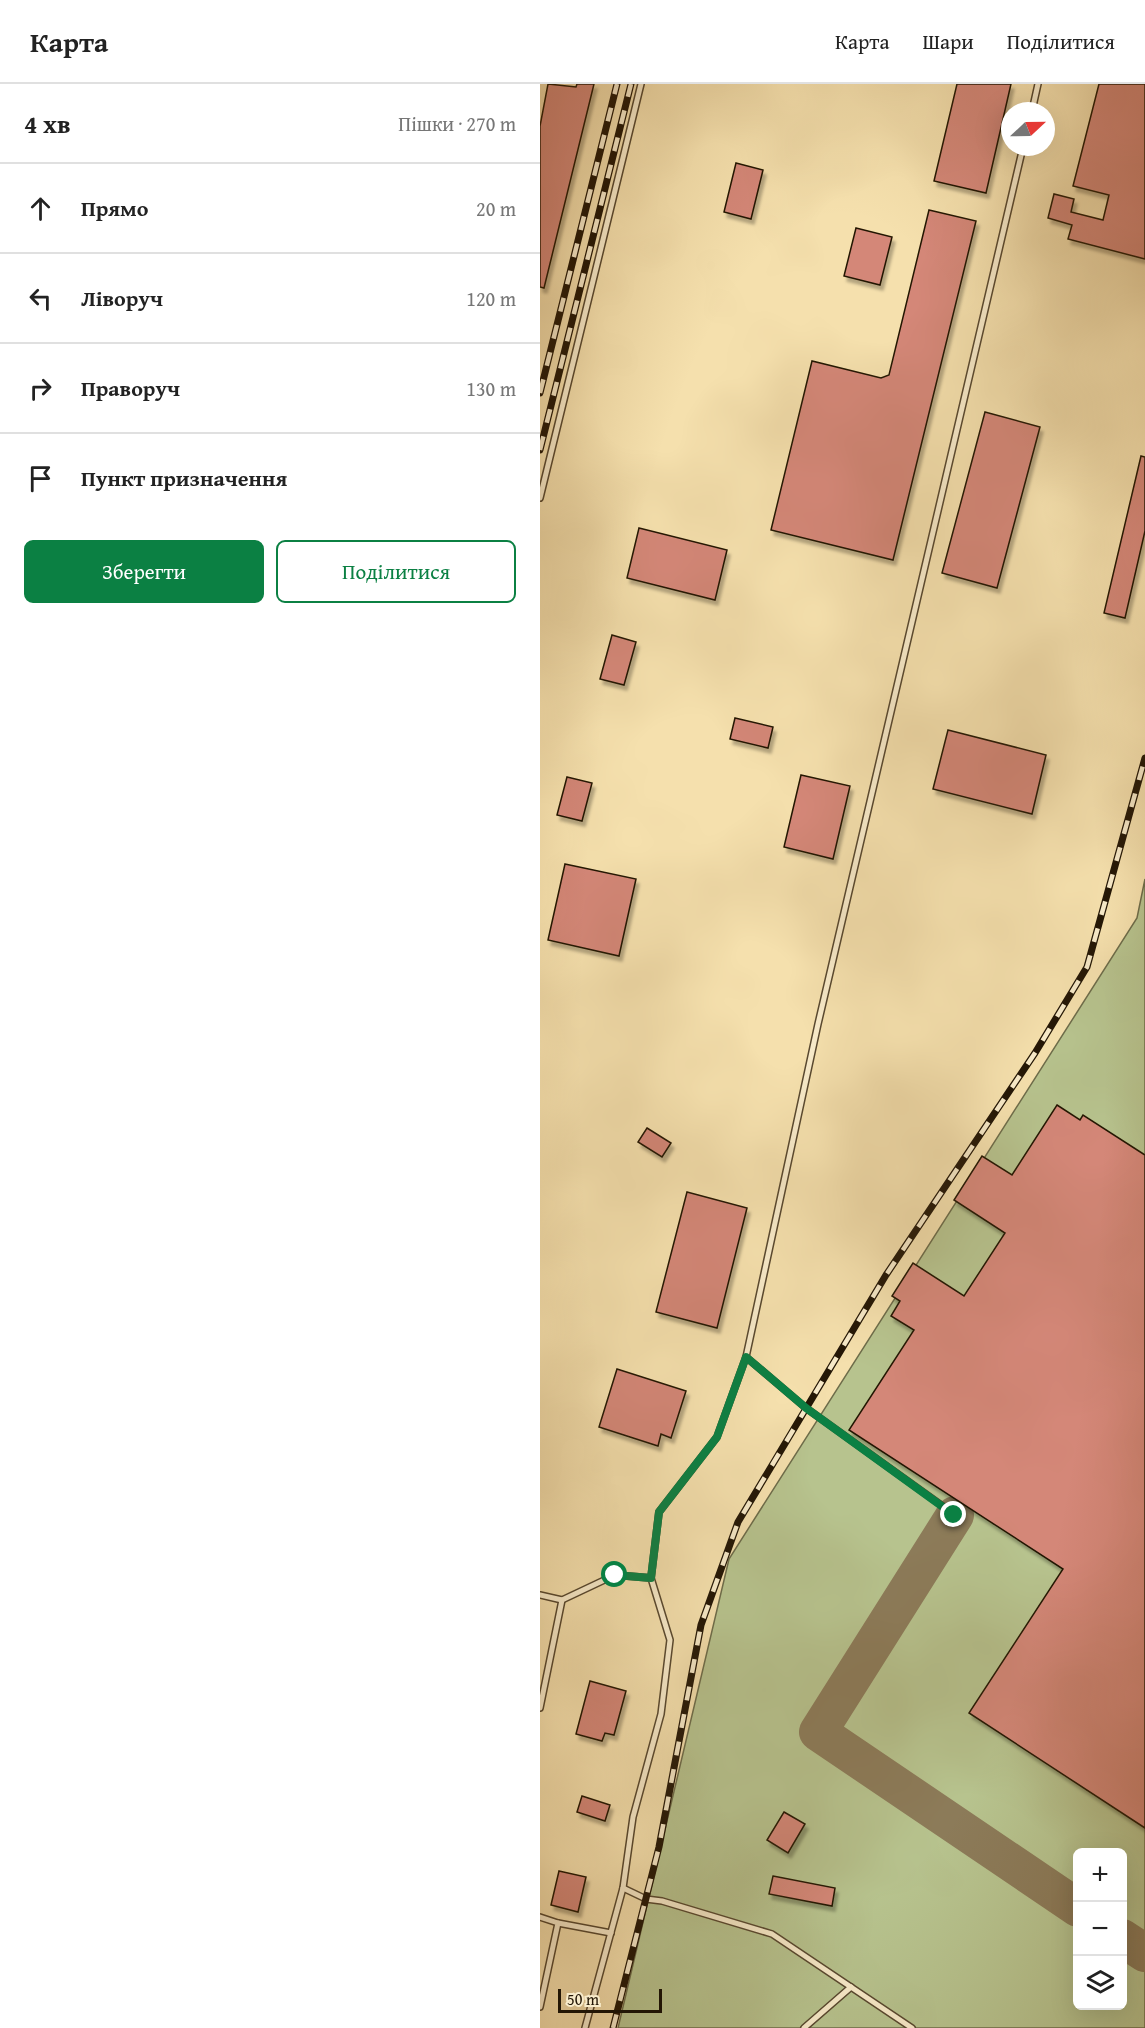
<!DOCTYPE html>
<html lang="uk">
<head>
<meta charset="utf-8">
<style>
  body { margin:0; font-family:"Gentium Book Plus",serif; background:#f6f6f6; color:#222 }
  .controls { position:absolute; right:18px; bottom:18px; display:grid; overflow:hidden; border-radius:9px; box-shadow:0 6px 24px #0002 }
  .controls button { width:54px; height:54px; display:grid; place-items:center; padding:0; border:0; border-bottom:2px solid #e0e0e0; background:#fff; color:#222; font:30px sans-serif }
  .compass { position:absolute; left:461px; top:18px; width:54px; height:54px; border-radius:50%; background:#fff; box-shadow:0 6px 24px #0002; rotate:68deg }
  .scale { position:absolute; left:18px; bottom:15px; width:104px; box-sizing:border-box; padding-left:6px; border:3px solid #231605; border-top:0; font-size:16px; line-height:21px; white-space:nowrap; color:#231605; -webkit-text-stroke:4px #f8ebca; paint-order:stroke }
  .stop { position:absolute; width:18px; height:18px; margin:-14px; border:4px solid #0b8043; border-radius:50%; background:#fff }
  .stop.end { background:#0b8043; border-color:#fff; box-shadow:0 2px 6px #0008 }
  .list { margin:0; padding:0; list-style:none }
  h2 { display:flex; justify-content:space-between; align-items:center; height:78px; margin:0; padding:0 24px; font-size:26px }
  h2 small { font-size:20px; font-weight:400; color:#767676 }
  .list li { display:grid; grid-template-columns:39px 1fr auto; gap:18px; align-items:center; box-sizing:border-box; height:90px; padding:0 24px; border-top:2px solid #e0e0e0 }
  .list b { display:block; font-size:22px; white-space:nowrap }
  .list em { font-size:20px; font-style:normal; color:#767676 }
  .actions { display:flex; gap:12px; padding:18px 24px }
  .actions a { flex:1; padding:14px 0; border:2px solid #0b8043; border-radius:9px; text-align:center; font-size:21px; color:#0b8043 }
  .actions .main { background:#0b8043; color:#fff }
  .icon { flex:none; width:33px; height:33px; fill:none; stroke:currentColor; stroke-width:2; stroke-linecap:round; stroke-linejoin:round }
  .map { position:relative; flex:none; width:605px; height:1944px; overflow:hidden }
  header { display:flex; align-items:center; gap:36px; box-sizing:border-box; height:84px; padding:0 30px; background:#fff; border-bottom:2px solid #e0e0e0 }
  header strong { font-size:28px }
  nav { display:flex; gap:33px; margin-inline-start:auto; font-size:21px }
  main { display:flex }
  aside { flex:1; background:#fff }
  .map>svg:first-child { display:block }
  .green { fill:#b7c38e; stroke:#6d6c4a; stroke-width:1.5; fill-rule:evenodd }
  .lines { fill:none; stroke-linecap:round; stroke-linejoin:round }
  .taxiway { stroke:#8c7b59; stroke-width:38 }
  .building { fill:#d48778; stroke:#231605; stroke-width:1.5; filter:url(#shadow) }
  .service-casing { stroke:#58482f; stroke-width:8 }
  .service { stroke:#f8ebca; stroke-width:5 }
  .rail-casing { stroke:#231605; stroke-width:7 }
  .rail { stroke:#f8ebca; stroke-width:4.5; stroke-dasharray:14; stroke-linecap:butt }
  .route { stroke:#0b8043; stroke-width:8 }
</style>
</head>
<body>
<header>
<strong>Карта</strong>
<nav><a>Карта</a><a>Шари</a><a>Поділитися</a></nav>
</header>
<main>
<aside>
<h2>4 хв<small>Пішки · 270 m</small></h2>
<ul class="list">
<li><svg class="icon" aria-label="ahead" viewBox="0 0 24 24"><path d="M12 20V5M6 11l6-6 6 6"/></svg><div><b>Прямо</b></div><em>20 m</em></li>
<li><svg class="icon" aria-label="left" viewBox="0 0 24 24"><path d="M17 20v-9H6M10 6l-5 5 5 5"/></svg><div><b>Ліворуч</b></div><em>120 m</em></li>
<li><svg class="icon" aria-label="right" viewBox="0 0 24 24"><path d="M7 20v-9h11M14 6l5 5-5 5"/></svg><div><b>Праворуч</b></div><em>130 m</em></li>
<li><svg class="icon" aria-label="arrive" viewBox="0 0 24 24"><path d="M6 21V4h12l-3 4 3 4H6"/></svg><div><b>Пункт призначення</b></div></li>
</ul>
<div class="actions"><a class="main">Зберегти</a><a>Поділитися</a></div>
</aside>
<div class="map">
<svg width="605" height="1944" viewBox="0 0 605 1944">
  <defs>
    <filter id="shadow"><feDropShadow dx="3" dy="5" stdDeviation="1.5" flood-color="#0004"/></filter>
  </defs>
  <rect width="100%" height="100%" fill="#f5e0ad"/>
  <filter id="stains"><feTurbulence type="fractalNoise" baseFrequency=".00333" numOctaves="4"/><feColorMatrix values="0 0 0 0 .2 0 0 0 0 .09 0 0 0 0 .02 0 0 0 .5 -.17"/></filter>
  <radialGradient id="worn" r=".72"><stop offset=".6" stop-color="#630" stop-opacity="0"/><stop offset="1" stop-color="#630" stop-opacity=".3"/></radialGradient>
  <path class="green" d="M 605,795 L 605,1944 L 78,1944 L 189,1475 L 597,834 ZM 538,1768 L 582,1768 L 582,1922 L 538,1922 Z"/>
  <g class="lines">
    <g class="taxiway">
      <polyline points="415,1431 278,1648 538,1824"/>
      <polyline points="582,1854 605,1869"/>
    </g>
  </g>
  <g class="building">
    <polygon points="8,0 36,3 37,0 54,0 4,204 0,203 0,42"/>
    <polygon points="417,0 471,0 446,109 394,97"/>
    <polygon points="559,0 605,0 605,175 528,155 532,141 508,134 514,110 534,115 531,128 563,136 569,111 533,102"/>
    <polygon points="196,79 223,86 211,135 184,128"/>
    <polygon points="389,126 436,137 353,476 231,446 272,277 341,294 349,291"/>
    <polygon points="316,144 352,153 340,201 304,192"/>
    <polygon points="445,328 500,343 457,504 402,489"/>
    <polygon points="601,372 605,373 605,447 585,534 564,529"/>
    <polygon points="99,444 187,466 175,516 87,494"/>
    <polygon points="72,551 96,558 84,601 60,595"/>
    <polygon points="195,634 233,643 228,664 190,655"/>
    <polygon points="408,646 506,671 492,730 393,705"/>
    <polygon points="261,691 310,702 293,775 244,763"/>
    <polygon points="27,693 52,699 42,737 17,731"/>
    <polygon points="25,780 96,795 79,872 8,856"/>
    <polygon points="517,1021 540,1036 543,1031 605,1071 605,1744 429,1629 523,1485 309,1346 374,1246 351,1232 360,1217 352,1212 373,1179 424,1212 465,1149 414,1116 442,1072 472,1091"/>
    <polygon points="107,1044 131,1059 122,1073 98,1058"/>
    <polygon points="147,1108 207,1124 177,1244 116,1228"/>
    <polygon points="77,1285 146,1307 131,1354 121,1350 118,1362 59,1343"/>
    <polygon points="50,1597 86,1607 74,1651 65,1649 62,1657 36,1650"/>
    <polygon points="42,1712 70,1721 65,1737 37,1728"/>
    <polygon points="244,1728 265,1740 248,1769 227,1756"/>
    <polygon points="19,1787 46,1793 38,1828 11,1821"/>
    <polygon points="233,1792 295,1804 292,1822 229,1810"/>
  </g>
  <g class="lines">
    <g class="service-casing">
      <g id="service">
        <polyline points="492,27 498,0"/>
        <polyline points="0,414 101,0"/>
        <polyline points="206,1273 266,1324 415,1431"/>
        <polyline points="0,1511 22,1516"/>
        <polyline points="0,1624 22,1516 75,1491 111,1494"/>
        <polyline points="83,1804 106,1815 122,1817 232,1850 372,1944"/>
        <polyline points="0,1833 18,1839 0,1923"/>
        <polyline points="18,1839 71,1849"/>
        <polyline points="45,1944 83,1804 93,1733 121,1630 130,1556 111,1494 119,1428 177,1353 206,1273 278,940 483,63"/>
        <polyline points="264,1944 311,1903"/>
      </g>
    </g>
    <use href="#service" class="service"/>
    <g class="rail-casing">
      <g id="rail">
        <polyline points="0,309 77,0"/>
        <polyline points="0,366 91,0"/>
        <polyline points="73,1944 119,1763 161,1541 198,1438 346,1191 495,969 547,883 605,674"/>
      </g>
    </g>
    <use href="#rail" class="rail"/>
  </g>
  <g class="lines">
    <polyline class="route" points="75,1491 111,1494 119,1428 177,1353 206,1273 266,1324 414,1431"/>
  </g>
  <rect width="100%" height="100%" filter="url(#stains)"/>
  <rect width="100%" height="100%" fill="url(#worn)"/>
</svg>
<div class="controls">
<button>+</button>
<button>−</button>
<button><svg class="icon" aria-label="layers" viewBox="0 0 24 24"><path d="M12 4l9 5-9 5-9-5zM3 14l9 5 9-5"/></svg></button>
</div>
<svg class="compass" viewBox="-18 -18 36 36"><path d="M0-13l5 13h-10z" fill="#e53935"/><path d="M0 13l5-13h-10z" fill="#767676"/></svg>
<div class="scale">50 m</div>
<div class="stop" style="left:75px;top:1491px"></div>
<div class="stop end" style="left:414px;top:1431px"></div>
</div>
</main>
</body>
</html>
